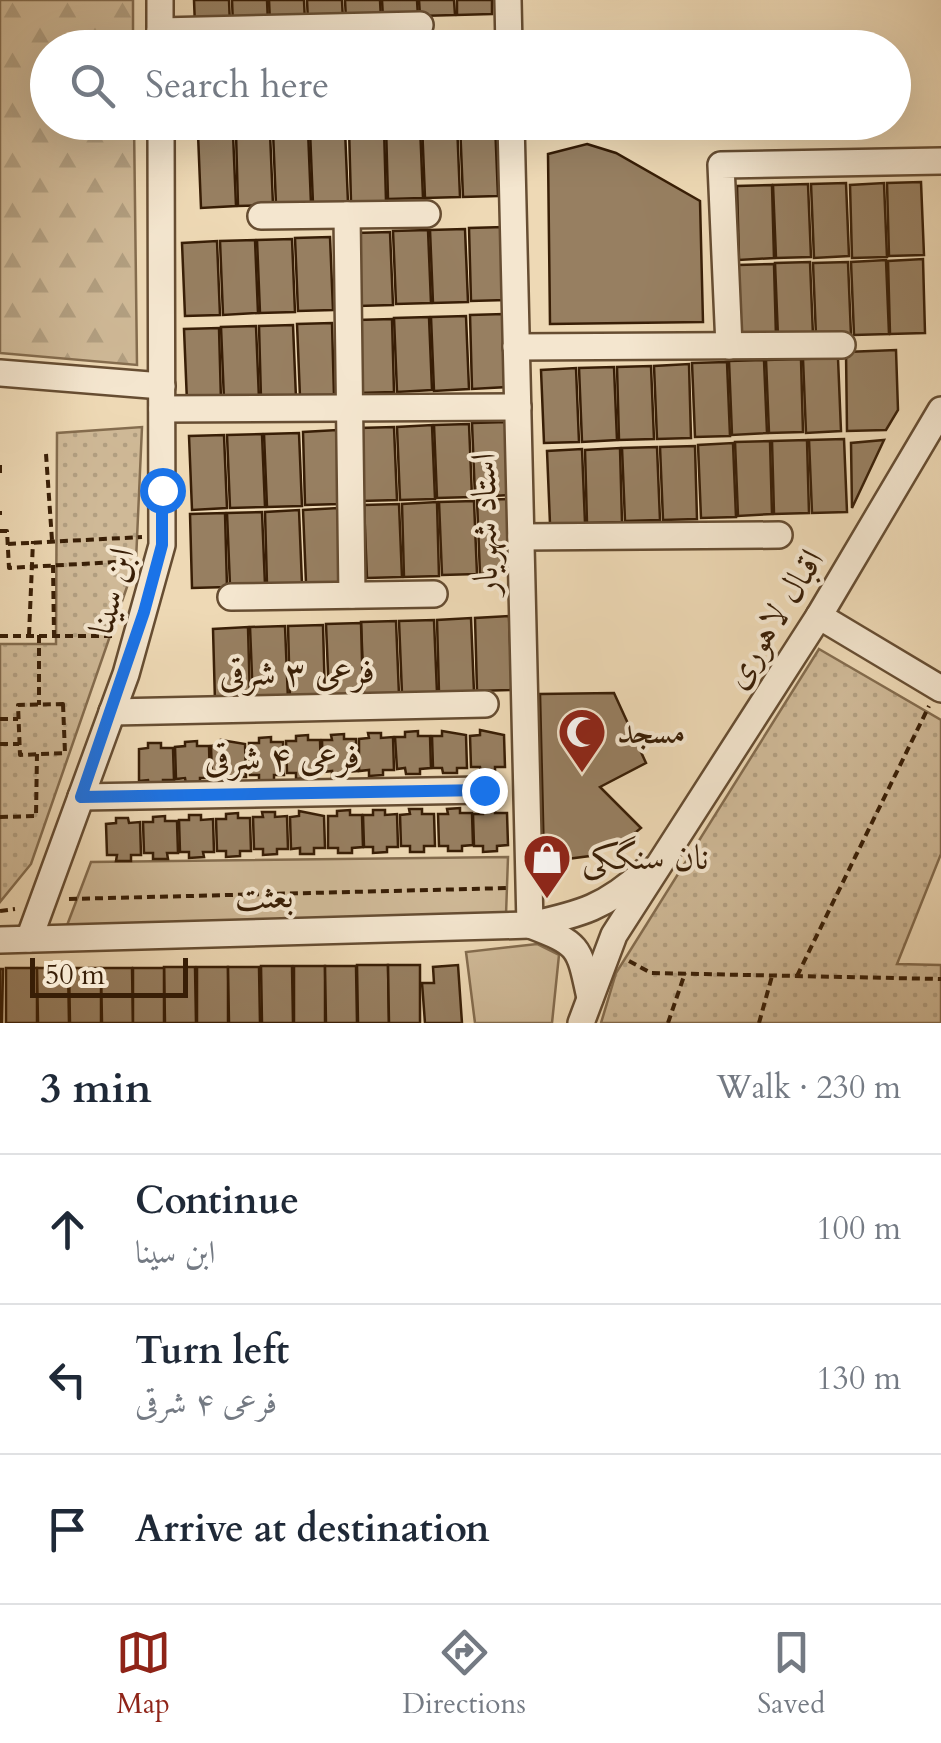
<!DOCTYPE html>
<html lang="en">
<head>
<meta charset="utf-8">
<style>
  body { margin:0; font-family:Cardo,Amiri,serif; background:#f6f6f7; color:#1f2937 }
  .scale { position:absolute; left:30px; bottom:25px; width:158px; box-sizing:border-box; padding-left:10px; border:5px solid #381e06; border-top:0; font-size:28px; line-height:35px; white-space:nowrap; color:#381e06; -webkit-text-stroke:8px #f4e6cf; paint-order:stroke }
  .stop { position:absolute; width:30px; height:30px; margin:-22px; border:8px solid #1a73e8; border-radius:50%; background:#fff }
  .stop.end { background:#1a73e8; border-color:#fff; box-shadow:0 2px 10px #0008 }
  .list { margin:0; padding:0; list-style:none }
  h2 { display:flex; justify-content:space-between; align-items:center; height:130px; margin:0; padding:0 40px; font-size:42px }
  h2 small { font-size:32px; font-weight:400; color:#747a83 }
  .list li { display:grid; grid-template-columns:65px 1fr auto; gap:30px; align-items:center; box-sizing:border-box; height:150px; padding:0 40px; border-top:2px solid #e0e1e3 }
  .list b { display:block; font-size:38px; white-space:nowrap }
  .list p { margin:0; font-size:32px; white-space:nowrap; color:#747a83 }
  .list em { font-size:32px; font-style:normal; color:#747a83 }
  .icon { flex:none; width:55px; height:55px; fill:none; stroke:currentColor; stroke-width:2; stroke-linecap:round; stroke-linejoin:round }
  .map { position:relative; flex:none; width:941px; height:1023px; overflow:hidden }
  .search { position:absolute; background:#fff; box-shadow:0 10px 40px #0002; left:30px; right:30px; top:30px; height:110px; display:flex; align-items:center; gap:25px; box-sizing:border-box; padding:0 35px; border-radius:55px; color:#747a83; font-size:38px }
  .sheet { height:580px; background:#fff }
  nav { display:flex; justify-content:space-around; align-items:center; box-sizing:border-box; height:140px; border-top:2px solid #e0e1e3; background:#fff; font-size:28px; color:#747a83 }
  nav a { display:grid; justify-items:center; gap:5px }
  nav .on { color:#8f2418 }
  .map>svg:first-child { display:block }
  .grass { fill:#cfb997; stroke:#846c4e; stroke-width:2.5 }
  .forest { fill:url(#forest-firs); stroke:#846c4e; stroke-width:2.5 }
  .park { fill:url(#park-dots); stroke:#846c4e; stroke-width:2.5 }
  .building { fill:#977f61; stroke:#381e06; stroke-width:2.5 }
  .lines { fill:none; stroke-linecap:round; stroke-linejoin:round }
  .minor-casing { stroke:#664d32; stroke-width:30 }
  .path { stroke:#381e06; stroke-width:4; stroke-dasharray:8 5; stroke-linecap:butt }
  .minor { stroke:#f4e6cf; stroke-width:25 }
  .route { stroke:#1a73e8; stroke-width:12 }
  .labels { text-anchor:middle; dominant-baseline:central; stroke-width:8; stroke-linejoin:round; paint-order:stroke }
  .street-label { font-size:35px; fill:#381e06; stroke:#f4e6cf }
  .poi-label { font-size:35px; fill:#381e06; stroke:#f4e6cf; text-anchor:start }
</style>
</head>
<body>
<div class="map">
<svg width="941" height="1023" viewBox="0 0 941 1023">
  <defs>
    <pattern id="forest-firs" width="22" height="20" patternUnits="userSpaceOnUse" patternTransform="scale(2.5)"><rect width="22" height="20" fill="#cfb997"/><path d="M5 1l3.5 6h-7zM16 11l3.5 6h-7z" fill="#b29f81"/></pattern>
    <pattern id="park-dots" width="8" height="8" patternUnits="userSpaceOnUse" patternTransform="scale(2.5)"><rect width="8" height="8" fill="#cfb997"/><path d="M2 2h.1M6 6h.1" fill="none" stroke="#b29f81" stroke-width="1.8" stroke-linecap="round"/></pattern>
  </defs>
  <rect width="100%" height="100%" fill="#eed9b5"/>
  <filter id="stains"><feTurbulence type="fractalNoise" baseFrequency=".002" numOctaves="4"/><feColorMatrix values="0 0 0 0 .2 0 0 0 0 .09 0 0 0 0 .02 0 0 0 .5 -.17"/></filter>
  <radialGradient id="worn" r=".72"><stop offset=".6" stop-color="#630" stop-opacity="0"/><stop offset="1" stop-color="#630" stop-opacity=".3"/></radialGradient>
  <g class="grass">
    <polygon points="508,857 506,915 66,928 91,862"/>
    <polygon points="537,944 559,955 552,1023 475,1023 466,952"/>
  </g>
  <polygon class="forest" points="0,0 133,0 133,47 48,48 48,122 134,123 137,365 0,353"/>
  <g class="park">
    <polygon points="142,427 136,561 31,864 0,902 0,644 56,644 57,433"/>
    <polygon points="819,649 941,720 941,854 897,964 941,965 941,1023 601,1023 616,973"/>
  </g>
  <g class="building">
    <polygon points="194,0 229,0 230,25 195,26"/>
    <polygon points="232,0 267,0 268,23 233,25"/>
    <polygon points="269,0 304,0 305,22 270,23"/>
    <polygon points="307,0 342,0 343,21 308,22"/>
    <polygon points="345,0 380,0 381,19 346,20"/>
    <polygon points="382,0 417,0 418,17 383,18"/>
    <polygon points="419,0 454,0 455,15 420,16"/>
    <polygon points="457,0 492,0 492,14 457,15"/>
    <polygon points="488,36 489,48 454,48 454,37"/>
    <polygon points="451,37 451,48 416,48 416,38"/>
    <polygon points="414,38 414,48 379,48 379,39"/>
    <polygon points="377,41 377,48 342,48 342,42"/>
    <polygon points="457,123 460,197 425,198 422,124"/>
    <polygon points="495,123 498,196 463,197 460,124"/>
    <polygon points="420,125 423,198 388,199 386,126"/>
    <polygon points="384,127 386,201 351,202 349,129"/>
    <polygon points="345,129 348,203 313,204 310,131"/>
    <polygon points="308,130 311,204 276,205 273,132"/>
    <polygon points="270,132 273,205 238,206 236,133"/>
    <polygon points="233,133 236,206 201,208 198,134"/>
    <polygon points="587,144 616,153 700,201 703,322 550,324 548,154"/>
    <polygon points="921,182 924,255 889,256 887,183"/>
    <polygon points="846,183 849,256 814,258 811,184"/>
    <polygon points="884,183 887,257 852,258 850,185"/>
    <polygon points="808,184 811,257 776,258 773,185"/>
    <polygon points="772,185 774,258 739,260 737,186"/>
    <polygon points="504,227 506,300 471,301 469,228"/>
    <polygon points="465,229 468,302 433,303 430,230"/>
    <polygon points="428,230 431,303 396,304 393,231"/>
    <polygon points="390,232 393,305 358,306 355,233"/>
    <polygon points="330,237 333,310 298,311 295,238"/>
    <polygon points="292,239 295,312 260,313 257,240"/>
    <polygon points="255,240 258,313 223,315 220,241"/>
    <polygon points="217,241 220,315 185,316 182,243"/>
    <polygon points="923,259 925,333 890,334 888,261"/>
    <polygon points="886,260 889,334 854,335 851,262"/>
    <polygon points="810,262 813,335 778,337 775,263"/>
    <polygon points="848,262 851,335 816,336 813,263"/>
    <polygon points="774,264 776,337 741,338 738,265"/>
    <polygon points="504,314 507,387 472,389 470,315"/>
    <polygon points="466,316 469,389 434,391 431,317"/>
    <polygon points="429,317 432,390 397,392 394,318"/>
    <polygon points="392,319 394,392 359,393 357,320"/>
    <polygon points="332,323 334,396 300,397 297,324"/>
    <polygon points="293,325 296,398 261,399 259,326"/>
    <polygon points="256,326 259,399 224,400 221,327"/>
    <polygon points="219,328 221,401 187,402 184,329"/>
    <polygon points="896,350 898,410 886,430 847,431 846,352"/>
    <polygon points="838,358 841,431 806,433 803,359"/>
    <polygon points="801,359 803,432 769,433 766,360"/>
    <polygon points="764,360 767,433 732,435 729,361"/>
    <polygon points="727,362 730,436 695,437 692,363"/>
    <polygon points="689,364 691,438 657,439 654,366"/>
    <polygon points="651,366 654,439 619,440 617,367"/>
    <polygon points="614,367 617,440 582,442 579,368"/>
    <polygon points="576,368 579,442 544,443 541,370"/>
    <polygon points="507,422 510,495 475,497 472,423"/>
    <polygon points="469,424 472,497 437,498 434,425"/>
    <polygon points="432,425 435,499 400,500 397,427"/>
    <polygon points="394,427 397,500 362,501 359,428"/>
    <polygon points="337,430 340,504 305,505 303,432"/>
    <polygon points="299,433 302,506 267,507 264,434"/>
    <polygon points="262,434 265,507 230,508 227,435"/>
    <polygon points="224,435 227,508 192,510 189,436"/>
    <polygon points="844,439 847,512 812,513 809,440"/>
    <polygon points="807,440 809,513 774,514 772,441"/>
    <polygon points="884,440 852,508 851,443"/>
    <polygon points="770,441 772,514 738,516 735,442"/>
    <polygon points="733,443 736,517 701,518 698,445"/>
    <polygon points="695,446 697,519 663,520 660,447"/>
    <polygon points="657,447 660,520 625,521 622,448"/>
    <polygon points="620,448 622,522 587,523 585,450"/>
    <polygon points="582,449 585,523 550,524 547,451"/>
    <polygon points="512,499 515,572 480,574 477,500"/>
    <polygon points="474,501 477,574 442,575 439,502"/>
    <polygon points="437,502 439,576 404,577 402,504"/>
    <polygon points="399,504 402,577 367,578 364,505"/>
    <polygon points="338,508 341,582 306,583 303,510"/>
    <polygon points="299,510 302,584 267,585 265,512"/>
    <polygon points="262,512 265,585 230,586 227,513"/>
    <polygon points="225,513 227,587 192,588 190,514"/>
    <polygon points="509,616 512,690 477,691 475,618"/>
    <polygon points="471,618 474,692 439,693 437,620"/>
    <polygon points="434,620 437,693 402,694 399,621"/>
    <polygon points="396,621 399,695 364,696 361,622"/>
    <polygon points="361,623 363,696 329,697 326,624"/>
    <polygon points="323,625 325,698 290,699 288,626"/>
    <polygon points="285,626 288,700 253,701 250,627"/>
    <polygon points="248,627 250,701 215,702 213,629"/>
    <polygon points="614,693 646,763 600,787 641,828 625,841 590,856 544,862 540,694"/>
    <polygon points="480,730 504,735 505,767 495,767 495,773 481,773 480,767 471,767 470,736 480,735"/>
    <polygon points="418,731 418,736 430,736 431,768 420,769 420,774 406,774 405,768 397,769 395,737 405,737 405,732"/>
    <polygon points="442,731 466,735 467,768 457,768 457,773 443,773 442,768 433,768 432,736 442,736"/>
    <polygon points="368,733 381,733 381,738 393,737 394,770 383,770 383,775 369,776 369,770 359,771 359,739 369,738"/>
    <polygon points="344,734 344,739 356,739 357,771 346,772 346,777 332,777 332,771 323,772 322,740 332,740 331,735"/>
    <polygon points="308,735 308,740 320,740 321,773 310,773 310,778 296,779 296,773 287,773 286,741 296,741 296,736"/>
    <polygon points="271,737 271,742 283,742 284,775 274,775 274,780 259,781 259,775 250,775 249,743 259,743 259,738"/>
    <polygon points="221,740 245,744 246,777 235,777 235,782 221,783 221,777 212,777 211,746 221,745"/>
    <polygon points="197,741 197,746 209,746 210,778 200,778 200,784 186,784 185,778 176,779 175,747 185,746 185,742"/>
    <polygon points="148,743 161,743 161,748 173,748 174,780 163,780 163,786 149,786 148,780 139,781 139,749 148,748"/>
    <polygon points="460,808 460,813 472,813 473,845 462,846 462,851 448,851 448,846 439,846 438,814 448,814 447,809"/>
    <polygon points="495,808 495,813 507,813 508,845 497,846 497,851 483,852 483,846 474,846 473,814 483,814 483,809"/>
    <polygon points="409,809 422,809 422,814 434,814 435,846 424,846 424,852 410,852 410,846 401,846 400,815 410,814"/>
    <polygon points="350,810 350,815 362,815 363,847 352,848 352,853 338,853 338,848 328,848 328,816 337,816 337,811"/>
    <polygon points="373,810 385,810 385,815 397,814 398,847 387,847 387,852 373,853 373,847 364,847 363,815 373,815"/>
    <polygon points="299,811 324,816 325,848 314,848 314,854 300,854 300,848 291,849 290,817 299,816"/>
    <polygon points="262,812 275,812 275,817 287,816 288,849 277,849 277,854 263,855 263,849 254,849 253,817 263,817"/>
    <polygon points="238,813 238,818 250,818 251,851 240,851 240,856 226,857 226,851 217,851 216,819 226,819 226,814"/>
    <polygon points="189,815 201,815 201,820 213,819 214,852 203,852 204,857 189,858 189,852 180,852 179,820 189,820"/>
    <polygon points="165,816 165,821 177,821 178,853 167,853 168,859 153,859 153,853 144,853 143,822 153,822 153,817"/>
    <polygon points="116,818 128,818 129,823 140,822 141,855 131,855 131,861 116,861 117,855 107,855 106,824 116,823"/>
    <polygon points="357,965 388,965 389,1023 358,1023"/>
    <polygon points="388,965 420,965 420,1023 389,1023"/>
    <polygon points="458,965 462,1023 425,1023 422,983 434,983 433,967"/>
    <polygon points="261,966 292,966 293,1023 262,1023"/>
    <rect x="294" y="966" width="31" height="57"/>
    <polygon points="325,966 356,966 357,1023 326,1023"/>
    <polygon points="164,967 195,967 196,1023 165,1023"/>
    <rect x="197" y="967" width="31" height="56"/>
    <polygon points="228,967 259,967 260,1023 229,1023"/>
    <rect x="6" y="968" width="31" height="55"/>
    <polygon points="37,968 68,968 69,1023 38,1023"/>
    <polygon points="69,968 101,968 101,1023 70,1023"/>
    <polygon points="101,968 132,968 133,1023 102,1023"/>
    <rect x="133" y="968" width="31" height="55"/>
    <polygon points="0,969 3,969 2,1023 0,1023"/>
  </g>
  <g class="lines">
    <g class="minor-casing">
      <g id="minor">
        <polyline points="160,0 160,45"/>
        <polyline points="508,0 509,48"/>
        <polyline points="160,31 420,25"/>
        <polyline points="511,122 530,925"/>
        <polyline points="347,215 352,595"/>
        <polyline points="261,216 427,214"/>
        <polyline points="729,346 721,165 941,161"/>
        <polyline points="516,347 842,345"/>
        <polyline points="0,373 162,386"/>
        <polyline points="162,409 518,407"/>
        <polyline points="521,537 779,535"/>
        <polyline points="231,597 434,594"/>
        <polyline points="819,616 941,689"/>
        <polyline points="112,712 485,704"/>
        <polyline points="81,797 484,790"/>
        <path d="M 530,925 C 580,944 579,946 590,998"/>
        <polyline points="29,939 126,674 162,545 161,122"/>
        <path d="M 0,940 L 530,925 C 581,914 606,907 645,871"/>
        <polyline points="581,1023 614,935 819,616 941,410"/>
      </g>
    </g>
    <g class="path">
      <polyline points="46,454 52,540"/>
      <polyline points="0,465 0,478"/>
      <polyline points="0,511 0,515"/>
      <polyline points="0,531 7,531 9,568 133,561"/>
      <polyline points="8,544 142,537"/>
      <polyline points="53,565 54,635"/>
      <polyline points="29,635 33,541"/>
      <polyline points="39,635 39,705"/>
      <polyline points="0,636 113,636"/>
      <polygon points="63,704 65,753 20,755 18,705"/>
      <polyline points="0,719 18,719"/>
      <polyline points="0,744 19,744"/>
      <polyline points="0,817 36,816 37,754"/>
      <polyline points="69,899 509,888"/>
      <polyline points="0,911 15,909"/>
      <polyline points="629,961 651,973 941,979"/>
      <polyline points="797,976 929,706"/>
      <polyline points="668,1023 685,973"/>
      <polyline points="759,1023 772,976"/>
    </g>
    <use href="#minor" class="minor"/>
  </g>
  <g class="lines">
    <polyline class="route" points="162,490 162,545 144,612 81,797 484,790"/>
  </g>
  <defs>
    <g id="mosque-pin" transform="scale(2.5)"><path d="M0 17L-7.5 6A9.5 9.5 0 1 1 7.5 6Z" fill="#8f2418" stroke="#f4e6cf"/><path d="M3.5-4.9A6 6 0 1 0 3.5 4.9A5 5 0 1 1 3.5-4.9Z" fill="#fff"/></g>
    <g id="shop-pin" transform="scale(2.5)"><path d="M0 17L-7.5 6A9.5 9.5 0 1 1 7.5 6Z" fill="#8f2418" stroke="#f4e6cf"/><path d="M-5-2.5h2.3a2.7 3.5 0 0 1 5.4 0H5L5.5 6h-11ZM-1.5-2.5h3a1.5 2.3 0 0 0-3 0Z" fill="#fff"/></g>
  </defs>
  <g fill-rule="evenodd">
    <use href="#mosque-pin" x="582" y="732"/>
    <use href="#shop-pin" x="547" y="858"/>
  </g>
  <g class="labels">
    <g class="street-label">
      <text transform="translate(485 524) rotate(-91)">استاد شهریار</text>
      <text transform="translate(112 591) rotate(-75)">ابن سینا</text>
      <text transform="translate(774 619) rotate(-58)">اقبال لاهوری</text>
      <text transform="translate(297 673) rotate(-1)">فرعی ۳ شرقی</text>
      <text transform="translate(282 758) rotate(-1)">فرعی ۴ شرقی</text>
      <text transform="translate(264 897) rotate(-2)">بعثت</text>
    </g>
    <g class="poi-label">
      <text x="617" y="732">مسجد</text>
      <text x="582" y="858">نان سنگکی</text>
    </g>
  </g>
  <rect width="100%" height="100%" filter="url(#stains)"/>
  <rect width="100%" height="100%" fill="url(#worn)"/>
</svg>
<div class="scale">50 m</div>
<div class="stop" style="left:162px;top:490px"></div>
<div class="stop end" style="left:484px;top:790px"></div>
<div class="search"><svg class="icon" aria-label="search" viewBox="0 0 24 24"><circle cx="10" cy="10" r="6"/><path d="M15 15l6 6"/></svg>Search here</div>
</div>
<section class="sheet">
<h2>3 min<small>Walk · 230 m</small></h2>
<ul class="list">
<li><svg class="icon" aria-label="ahead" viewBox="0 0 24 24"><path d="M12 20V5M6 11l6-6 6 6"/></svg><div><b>Continue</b><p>ابن سینا</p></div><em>100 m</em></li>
<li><svg class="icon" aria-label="left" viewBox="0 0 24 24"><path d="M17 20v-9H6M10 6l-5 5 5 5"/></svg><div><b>Turn left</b><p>فرعی ۴ شرقی</p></div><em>130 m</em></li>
<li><svg class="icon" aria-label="arrive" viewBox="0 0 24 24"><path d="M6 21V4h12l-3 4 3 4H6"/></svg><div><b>Arrive at destination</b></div></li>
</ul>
</section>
<nav>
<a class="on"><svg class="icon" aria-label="map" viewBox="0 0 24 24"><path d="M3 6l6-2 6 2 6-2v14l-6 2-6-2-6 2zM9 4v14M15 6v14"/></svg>Map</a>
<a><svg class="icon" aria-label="directions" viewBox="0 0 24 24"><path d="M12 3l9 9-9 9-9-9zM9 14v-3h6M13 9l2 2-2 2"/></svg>Directions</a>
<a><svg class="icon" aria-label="saved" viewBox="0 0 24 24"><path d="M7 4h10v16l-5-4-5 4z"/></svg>Saved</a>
</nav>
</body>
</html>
